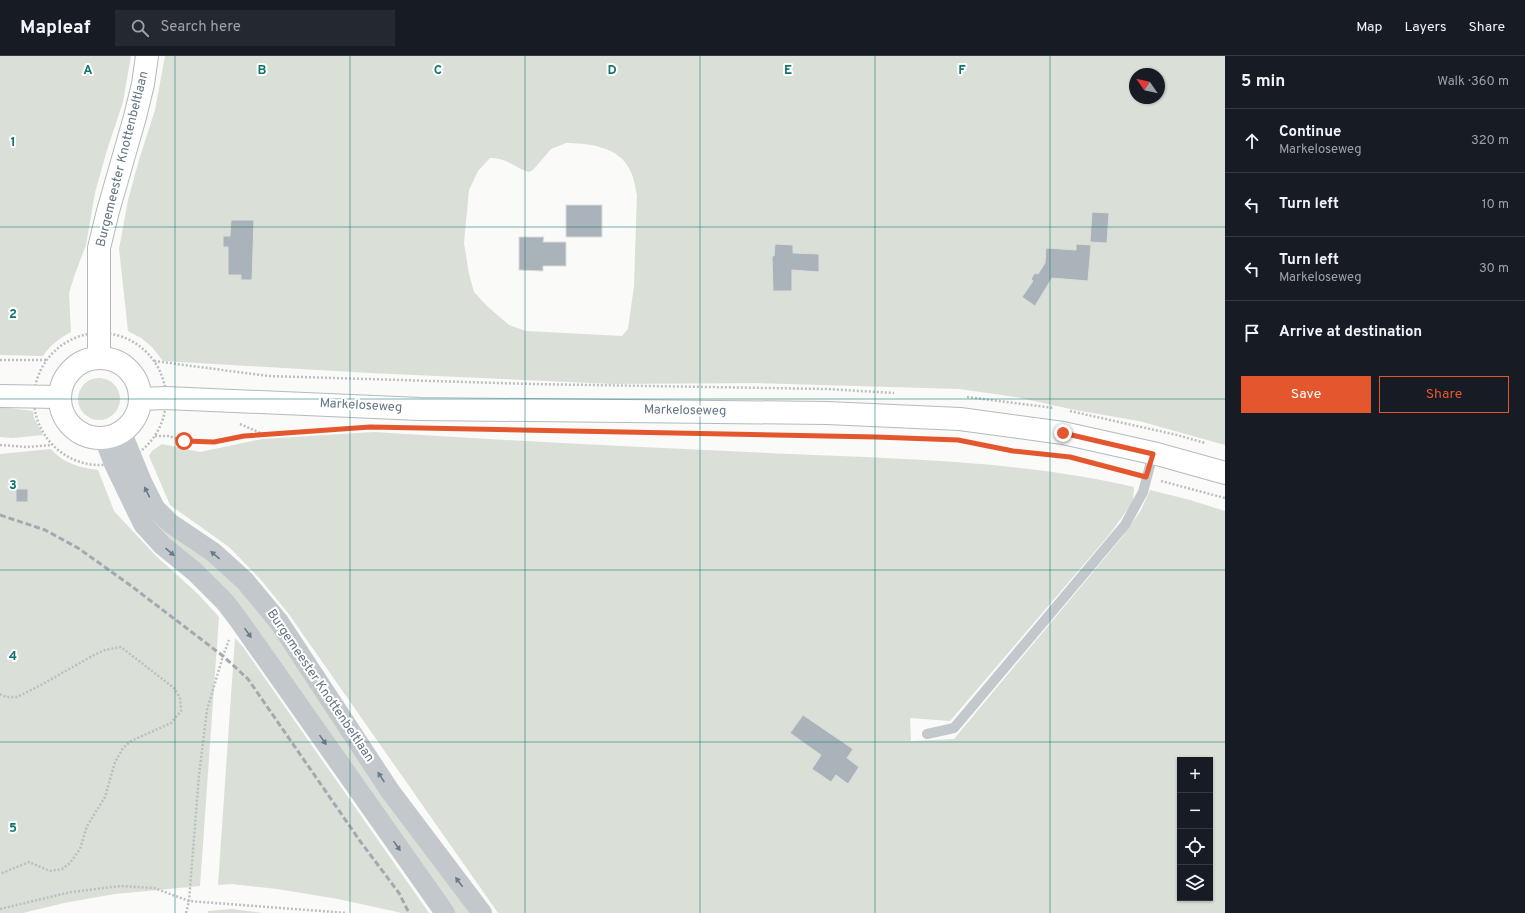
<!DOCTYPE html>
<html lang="en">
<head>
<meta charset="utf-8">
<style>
  body { margin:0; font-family:Overpass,sans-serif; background:#242831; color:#f1f3f6 }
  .controls { position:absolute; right:12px; bottom:12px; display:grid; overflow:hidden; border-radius:0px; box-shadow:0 1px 3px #0004 }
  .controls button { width:36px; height:36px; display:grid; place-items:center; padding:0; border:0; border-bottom:1px solid #363941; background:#171b24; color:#f1f3f6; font:20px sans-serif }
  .compass { position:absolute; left:1129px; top:12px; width:36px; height:36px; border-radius:50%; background:#171b24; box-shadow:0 1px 3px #0004; rotate:304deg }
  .stop { position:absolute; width:12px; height:12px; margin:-9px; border:3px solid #e4572e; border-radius:50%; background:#fff }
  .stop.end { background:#e4572e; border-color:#fff; box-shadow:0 1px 4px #0008 }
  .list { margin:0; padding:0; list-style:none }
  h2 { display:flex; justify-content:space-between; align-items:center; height:52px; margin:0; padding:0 16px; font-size:17px }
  h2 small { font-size:13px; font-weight:400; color:#9ea1a6 }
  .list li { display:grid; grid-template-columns:26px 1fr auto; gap:12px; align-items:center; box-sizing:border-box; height:64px; padding:0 16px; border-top:1px solid #363941 }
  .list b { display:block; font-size:15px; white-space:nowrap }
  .list p { margin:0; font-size:13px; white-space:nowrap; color:#9ea1a6 }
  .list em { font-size:13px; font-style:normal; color:#9ea1a6 }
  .actions { display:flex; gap:8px; padding:12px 16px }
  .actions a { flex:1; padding:9px 0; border:1px solid #e4572e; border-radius:0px; text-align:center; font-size:14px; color:#e4572e }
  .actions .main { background:#e4572e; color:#fff }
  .icon { flex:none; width:22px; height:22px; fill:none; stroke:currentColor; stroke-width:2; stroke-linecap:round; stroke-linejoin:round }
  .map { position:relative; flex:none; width:1225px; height:857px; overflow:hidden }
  header { display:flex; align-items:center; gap:24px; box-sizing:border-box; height:56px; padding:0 20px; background:#171b24; border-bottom:1px solid #363941 }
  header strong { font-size:19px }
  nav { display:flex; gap:22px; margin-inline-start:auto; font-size:14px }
  .search { width:280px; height:36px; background:#242831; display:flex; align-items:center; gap:10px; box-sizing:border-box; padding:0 14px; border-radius:0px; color:#9ea1a6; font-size:15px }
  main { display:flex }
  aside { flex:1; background:#171b24 }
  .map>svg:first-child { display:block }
  .green { fill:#dadfd7; fill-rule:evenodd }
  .building { fill:#aab3b9; stroke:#dcdcda }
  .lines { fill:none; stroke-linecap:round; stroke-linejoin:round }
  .secondary-casing { stroke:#b3babf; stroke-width:24 }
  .path { stroke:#bbbfc2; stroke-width:2.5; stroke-dasharray:2 2; stroke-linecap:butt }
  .lane { stroke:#c3c8cc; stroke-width:10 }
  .street { stroke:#c3c8cc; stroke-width:20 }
  .secondary { stroke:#fff; stroke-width:22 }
  .rail { stroke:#a2aab0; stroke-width:3; stroke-dasharray:6 3; stroke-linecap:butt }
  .oneway { fill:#6a7a87 }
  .route { stroke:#e4572e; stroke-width:5 }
  .grid { fill:none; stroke:#0f766e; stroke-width:1; stroke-opacity:0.55 }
  .labels { text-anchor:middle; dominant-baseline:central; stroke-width:4; stroke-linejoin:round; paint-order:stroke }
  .street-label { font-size:13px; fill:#657683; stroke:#fff }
  .grid-label { font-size:13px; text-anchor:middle; font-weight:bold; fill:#0f766e; stroke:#fff; stroke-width:4; stroke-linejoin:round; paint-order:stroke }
</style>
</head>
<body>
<header>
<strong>Mapleaf</strong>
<div class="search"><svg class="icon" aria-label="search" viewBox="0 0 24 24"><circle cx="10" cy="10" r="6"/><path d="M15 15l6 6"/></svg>Search here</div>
<nav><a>Map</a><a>Layers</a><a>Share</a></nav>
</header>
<main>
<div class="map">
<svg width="1225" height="857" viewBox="0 0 1225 857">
  <rect width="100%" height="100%" fill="#fafaf8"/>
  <g class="green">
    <path d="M 0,0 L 131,0 L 123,46 L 107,94 L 95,137 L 86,189 L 75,218 L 69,237 L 71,276 C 60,282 50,289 43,300 L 0,299 Z"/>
    <path d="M 165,0 L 1225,0 L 1225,389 L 1139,365 L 1075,354 L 1016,341 L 959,333 L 756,327 L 613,328 L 370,317 L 163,305 L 152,291 L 141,282 L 128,275 L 119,193 L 128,144 L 139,104 L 155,54 ZM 1135,18 L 1159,18 L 1159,42 L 1135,42 ZM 566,87 C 586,87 615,90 627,109 C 633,117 635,129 637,139 L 634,230 L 628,273 L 622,280 L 526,275 L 509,269 L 487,250 L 474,236 L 469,218 L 464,187 L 469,134 L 478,115 L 490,102 C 508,102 513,111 529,116 L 533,114 L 551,93 Z"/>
    <circle cx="99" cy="343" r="21"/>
    <polygon points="0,351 33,355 34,362 43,379 13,382 0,381"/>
    <path d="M 374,376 C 513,385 652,392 791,398 C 906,403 1021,405 1134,431 L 1133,446 L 1109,479 L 950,665 L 910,662 L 911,685 L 954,683 L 1123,480 L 1141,454 L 1150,434 L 1190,444 L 1225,455 L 1225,857 L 498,857 L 288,557 L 261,524 L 229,491 L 170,449 L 149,400 L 152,395 L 162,388 L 200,396 L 262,383 ZM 1180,704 L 1210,704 L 1210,842 L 1180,842 Z"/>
    <path d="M 51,393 C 63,407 80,412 98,414 L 114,455 L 156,500 L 198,538 L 219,561 L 200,830 L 115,838 L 64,847 L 23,857 L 0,857 L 0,398 Z"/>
    <polygon points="149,457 187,485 247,537 472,857 451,857 171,484 153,464"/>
    <polygon points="235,582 243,591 429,857 402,857 338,843 277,833 232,828 218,829"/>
    <polygon points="232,853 263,857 208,857 208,855"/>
  </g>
  <g class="building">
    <rect x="566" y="149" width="36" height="32"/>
    <polygon points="1092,156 1109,157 1107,187 1090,186"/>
    <polygon points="231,164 254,164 252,224 241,224 241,219 228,219 228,191 223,191 223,180 230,180"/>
    <polygon points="519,181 544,181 543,186 566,186 566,210 543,210 543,215 519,214"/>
    <polygon points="775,188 793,189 793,197 819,198 819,216 792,214 792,235 773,235 772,200 774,200"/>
    <polygon points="1076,188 1091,189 1088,225 1052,222 1035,250 1022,241 1033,225 1031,223 1035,217 1038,218 1045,207 1046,192 1076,194"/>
    <rect x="16" y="433" width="12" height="13"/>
    <polygon points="803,659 853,693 847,702 859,711 848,728 836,719 831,726 812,713 821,699 790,677"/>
  </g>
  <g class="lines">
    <g class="secondary-casing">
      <g id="secondary">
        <circle cx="100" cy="342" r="40"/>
        <polyline points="99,302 99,192 108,155 135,61 143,28 147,0"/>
        <polyline points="0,340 59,341"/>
        <polyline points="140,343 166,342 420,353 827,357 960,363 1063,377 1157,398 1225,417"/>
      </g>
    </g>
    <g class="path">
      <circle cx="100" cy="343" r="66"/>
      <polyline points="0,304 46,304"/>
      <polyline points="154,305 268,320 532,328 827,333 894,337"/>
      <polyline points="967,341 1054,352"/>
      <polyline points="1070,355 1177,379 1205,387"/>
      <polyline points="240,368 265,379"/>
      <polyline points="155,380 169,380 184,385 214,386 245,380 349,373"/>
      <polyline points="819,380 830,380"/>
      <polyline points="0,389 27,391 52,389"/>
      <polyline points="991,391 1057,400"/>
      <polyline points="1099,409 1133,418"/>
      <polyline points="1161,425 1225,442"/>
      <polyline points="0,638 6,641 17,641 41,629 94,599 105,594 121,591 174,632 180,642 181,655 171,667 131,685 123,692 115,706 105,741 87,770 80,793 70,807 62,813 50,815 29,806 0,818"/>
      <polyline points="0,853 71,836 121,830 154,832 189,845 347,857"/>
      <polyline points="186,857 189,845 199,719 207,654 223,600 229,584"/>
    </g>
    <polyline class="lane" points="927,678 954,672 1125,469 1143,436 1153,398"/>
    <g class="street">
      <polyline points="122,377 142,426 155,452 170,467 213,496 245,525 279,566 390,735 482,857"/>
      <polyline points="104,382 114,408 143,468 162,489 195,516 225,546 238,563 445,857"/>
    </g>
    <use href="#secondary" class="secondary"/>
    <polyline class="rail" points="0,459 45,474 78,492 130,529 223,600 248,623 360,785 399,837 409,857"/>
  </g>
  <defs><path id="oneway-solid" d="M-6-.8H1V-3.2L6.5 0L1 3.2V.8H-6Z"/></defs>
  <g class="oneway">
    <use href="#oneway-solid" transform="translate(147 436) rotate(-116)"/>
    <use href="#oneway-solid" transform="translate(170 496) rotate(41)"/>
    <use href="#oneway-solid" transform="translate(215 499) rotate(-140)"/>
    <use href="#oneway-solid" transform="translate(248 577) rotate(55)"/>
    <use href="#oneway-solid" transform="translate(323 684) rotate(55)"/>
    <use href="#oneway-solid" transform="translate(381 721) rotate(-123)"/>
    <use href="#oneway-solid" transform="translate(397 790) rotate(55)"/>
    <use href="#oneway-solid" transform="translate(459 826) rotate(-127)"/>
  </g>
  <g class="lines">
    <polyline class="route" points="184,385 214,386 244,380 370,371 876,381 958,384 1013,395 1070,401 1146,421 1153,398 1063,377"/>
  </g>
  <path class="grid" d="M 175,0 L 175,857M 350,0 L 350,857M 525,0 L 525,857M 700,0 L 700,857M 875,0 L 875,857M 1050,0 L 1050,857M 0,171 L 1225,171M 0,343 L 1225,343M 0,514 L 1225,514M 0,686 L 1225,686"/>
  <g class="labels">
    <g class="street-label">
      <text transform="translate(123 103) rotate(-76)">Burgemeester Knottenbeltlaan</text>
      <text transform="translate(361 350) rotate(3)">Markeloseweg</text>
      <text transform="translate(685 355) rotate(1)">Markeloseweg</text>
      <text transform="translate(320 630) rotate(56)">Burgemeester Knottenbeltlaan</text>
    </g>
  </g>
  <g class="grid-label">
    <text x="88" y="18">A</text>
    <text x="262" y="18">B</text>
    <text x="438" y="18">C</text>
    <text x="612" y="18">D</text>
    <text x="788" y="18">E</text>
    <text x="962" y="18">F</text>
    <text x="13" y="90">1</text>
    <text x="13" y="262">2</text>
    <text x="13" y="433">3</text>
    <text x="13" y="604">4</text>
    <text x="13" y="776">5</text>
  </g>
</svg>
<div class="controls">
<button>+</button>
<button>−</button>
<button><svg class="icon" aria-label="locate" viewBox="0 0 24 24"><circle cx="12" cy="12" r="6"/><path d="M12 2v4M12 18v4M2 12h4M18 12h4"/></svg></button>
<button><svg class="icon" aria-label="layers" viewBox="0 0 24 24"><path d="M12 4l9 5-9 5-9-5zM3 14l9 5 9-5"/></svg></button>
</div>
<svg class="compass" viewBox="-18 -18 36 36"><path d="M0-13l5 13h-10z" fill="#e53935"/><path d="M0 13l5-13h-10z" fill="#9ea1a6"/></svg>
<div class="stop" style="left:184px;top:385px"></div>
<div class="stop end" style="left:1063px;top:377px"></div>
</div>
<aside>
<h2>5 min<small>Walk · 360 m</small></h2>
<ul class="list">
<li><svg class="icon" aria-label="ahead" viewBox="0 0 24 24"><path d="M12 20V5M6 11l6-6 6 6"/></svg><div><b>Continue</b><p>Markeloseweg</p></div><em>320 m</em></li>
<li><svg class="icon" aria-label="left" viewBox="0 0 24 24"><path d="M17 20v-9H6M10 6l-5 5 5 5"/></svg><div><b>Turn left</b></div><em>10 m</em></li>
<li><svg class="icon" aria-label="left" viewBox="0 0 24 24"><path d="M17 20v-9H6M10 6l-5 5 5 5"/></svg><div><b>Turn left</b><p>Markeloseweg</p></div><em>30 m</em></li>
<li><svg class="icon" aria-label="arrive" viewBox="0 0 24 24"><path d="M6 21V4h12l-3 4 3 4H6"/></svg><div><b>Arrive at destination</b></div></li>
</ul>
<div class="actions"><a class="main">Save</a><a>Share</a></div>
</aside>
</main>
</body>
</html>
